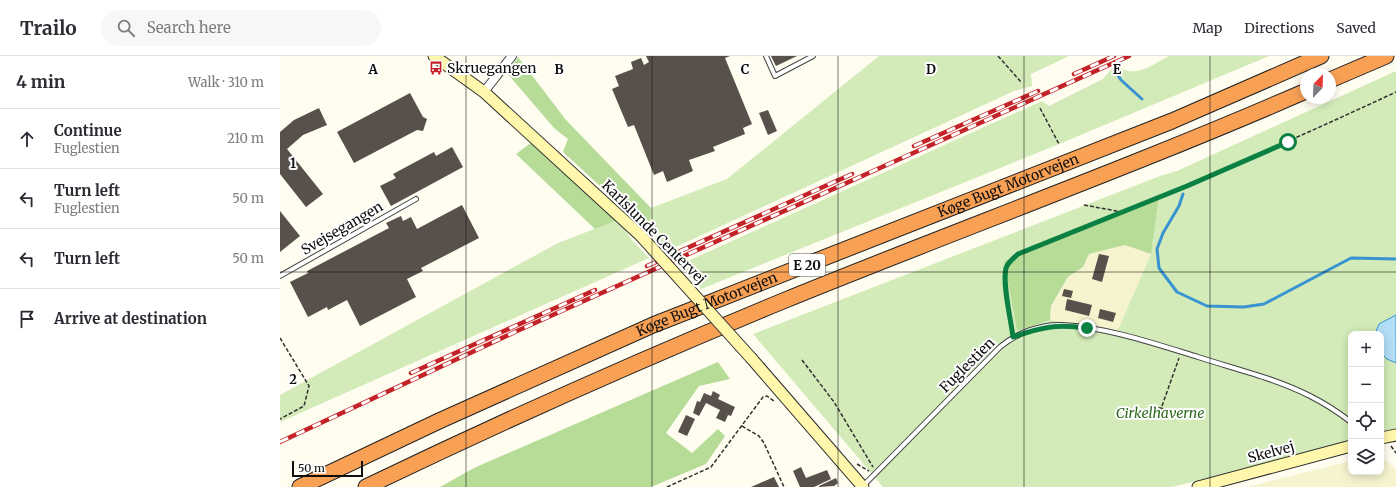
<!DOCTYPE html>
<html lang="en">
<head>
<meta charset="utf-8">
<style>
  body { margin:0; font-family:Merriweather,serif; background:#f7f7f7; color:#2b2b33 }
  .controls { position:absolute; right:12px; bottom:12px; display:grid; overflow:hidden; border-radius:8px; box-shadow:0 2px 10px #0003 }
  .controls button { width:36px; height:36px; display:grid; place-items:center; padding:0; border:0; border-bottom:1px solid #e1e1e2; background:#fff; color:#2b2b33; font:20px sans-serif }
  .compass { position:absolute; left:1020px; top:12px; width:36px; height:36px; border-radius:50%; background:#fff; box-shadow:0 2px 10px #0003; rotate:23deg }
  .scale { position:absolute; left:12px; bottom:10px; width:71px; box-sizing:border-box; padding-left:4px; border:2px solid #0f0f0f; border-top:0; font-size:11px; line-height:14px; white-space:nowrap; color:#0f0f0f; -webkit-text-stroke:3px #fff; paint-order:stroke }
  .stop { position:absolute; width:12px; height:12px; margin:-9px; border:3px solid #0b8043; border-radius:50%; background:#fff }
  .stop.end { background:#0b8043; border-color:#fff; box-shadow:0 1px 4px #0008 }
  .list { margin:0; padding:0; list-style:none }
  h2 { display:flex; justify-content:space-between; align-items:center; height:52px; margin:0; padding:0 16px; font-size:17px }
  h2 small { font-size:13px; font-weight:400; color:#7c7c81 }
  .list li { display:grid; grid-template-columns:26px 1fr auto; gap:12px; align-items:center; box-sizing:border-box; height:60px; padding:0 16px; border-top:1px solid #e1e1e2 }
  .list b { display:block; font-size:15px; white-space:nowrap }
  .list p { margin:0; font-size:13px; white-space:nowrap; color:#7c7c81 }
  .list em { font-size:13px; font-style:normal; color:#7c7c81 }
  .icon { flex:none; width:22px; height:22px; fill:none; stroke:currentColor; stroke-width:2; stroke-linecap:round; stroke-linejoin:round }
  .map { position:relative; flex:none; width:1116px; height:431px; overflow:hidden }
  header { display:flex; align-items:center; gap:24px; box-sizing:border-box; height:56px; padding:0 20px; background:#fff; border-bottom:1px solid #e1e1e2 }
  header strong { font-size:19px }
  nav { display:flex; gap:22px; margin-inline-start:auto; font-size:14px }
  .search { width:280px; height:36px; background:#f7f7f7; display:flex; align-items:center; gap:10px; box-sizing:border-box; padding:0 14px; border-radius:22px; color:#7c7c81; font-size:15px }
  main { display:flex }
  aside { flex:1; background:#fff }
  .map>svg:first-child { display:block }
  .farmland { fill:#f6f3cf }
  .green { fill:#d2ebb8; fill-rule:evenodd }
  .forest { fill:#b6dc97 }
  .water { fill:#b3def8; stroke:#3893d1 }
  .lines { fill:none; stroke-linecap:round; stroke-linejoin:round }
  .stream { stroke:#3893d1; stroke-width:3 }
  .building { fill:#58504b }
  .lane-casing { stroke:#424242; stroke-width:6 }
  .street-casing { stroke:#424242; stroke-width:10 }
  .secondary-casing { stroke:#313131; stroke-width:13 }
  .highway-casing { stroke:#202020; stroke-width:17 }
  .path { stroke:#313131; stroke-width:1.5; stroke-dasharray:4 2; stroke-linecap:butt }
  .lane { stroke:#fff; stroke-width:4 }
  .street { stroke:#fff; stroke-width:8 }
  .secondary { stroke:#fff7ab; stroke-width:11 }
  .highway { stroke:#f8a155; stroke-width:15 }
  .rail-casing { stroke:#c32228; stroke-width:4.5 }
  .rail { stroke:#fff; stroke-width:3; stroke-dasharray:9; stroke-linecap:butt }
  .secondary-bridge-casing { stroke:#313131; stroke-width:13; stroke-linecap:butt }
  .secondary-bridge { stroke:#fff7ab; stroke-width:11 }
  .route { stroke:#0b8043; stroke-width:5 }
  .grid { fill:none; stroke:#0f0f0f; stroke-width:1; stroke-opacity:0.55 }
  .labels { text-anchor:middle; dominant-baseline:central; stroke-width:4; stroke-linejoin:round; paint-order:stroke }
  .shield { fill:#fff; stroke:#575757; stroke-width:1 }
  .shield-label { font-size:13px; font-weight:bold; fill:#0f0f0f }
  .poi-label { font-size:14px; fill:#0f0f0f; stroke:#fff; text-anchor:start }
  .street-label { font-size:14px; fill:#0f0f0f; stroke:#fff }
  .park-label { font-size:14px; font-style:italic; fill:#2c691c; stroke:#fff }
  .grid-label { font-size:13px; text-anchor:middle; font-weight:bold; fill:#0f0f0f; stroke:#fff; stroke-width:4; stroke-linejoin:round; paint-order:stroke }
</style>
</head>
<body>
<header>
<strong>Trailo</strong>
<div class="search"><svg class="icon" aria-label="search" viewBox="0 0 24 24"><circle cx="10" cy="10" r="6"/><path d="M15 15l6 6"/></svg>Search here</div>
<nav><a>Map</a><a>Directions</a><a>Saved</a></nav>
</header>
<main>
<aside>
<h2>4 min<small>Walk · 310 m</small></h2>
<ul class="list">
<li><svg class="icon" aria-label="ahead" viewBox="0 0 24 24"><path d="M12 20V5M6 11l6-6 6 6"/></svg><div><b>Continue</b><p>Fuglestien</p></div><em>210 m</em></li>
<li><svg class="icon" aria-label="left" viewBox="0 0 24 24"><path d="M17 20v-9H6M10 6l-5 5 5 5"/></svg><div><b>Turn left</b><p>Fuglestien</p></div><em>50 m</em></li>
<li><svg class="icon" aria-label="left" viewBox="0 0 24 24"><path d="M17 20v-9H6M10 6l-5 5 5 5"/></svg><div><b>Turn left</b></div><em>50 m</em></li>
<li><svg class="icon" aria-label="arrive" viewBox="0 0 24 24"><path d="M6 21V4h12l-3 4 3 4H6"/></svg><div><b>Arrive at destination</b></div></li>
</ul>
</aside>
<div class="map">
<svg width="1116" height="431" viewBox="0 0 1116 431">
  <rect width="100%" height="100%" fill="#fffcf0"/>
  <g class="farmland">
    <polygon points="845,189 871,198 838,275 770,264 771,250 789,221 803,211 809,198"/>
    <polygon points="1101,401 1116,413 1116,431 966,431 1071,405 1071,416 1101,416"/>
  </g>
  <g class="green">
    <polygon points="599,0 789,0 751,18 752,30 734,35 387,195 369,175 371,152 447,123"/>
    <path d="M 889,0 L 989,0 L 784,86 L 421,233 L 399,209 L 762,45 L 769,50 L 823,23 C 839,2 841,18 857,15 C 868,13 879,5 889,0 Z"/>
    <path d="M 1116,15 L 1116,374 L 1101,377 L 1101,278 L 1071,278 L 1071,385 L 892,431 L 603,431 L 473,278 L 880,120 L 897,115 ZM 878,139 L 871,198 L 838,274 L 770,264 L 737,275 L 724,205 Z"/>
    <polygon points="338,164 352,184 369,202 0,366 0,339 278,187"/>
  </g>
  <g class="forest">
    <polygon points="238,1 286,64 371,152 369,175 283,96 288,83 274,72 227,17"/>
    <polygon points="252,86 338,164 315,173 236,98"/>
    <polygon points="879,139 871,198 845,189 809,198 803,211 788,221 771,250 770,264 737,275 724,205"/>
    <polygon points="438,306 450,323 419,330 386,377 412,397 438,373 445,380 426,408 371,431 160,431 194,412"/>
  </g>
  <polygon class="water" points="1116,259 1116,307 1107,303 1101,297 1101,278 1095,278 1099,268"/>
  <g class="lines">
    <g class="stream">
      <polyline points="834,13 841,24 862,43"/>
      <polyline points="903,138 899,150 883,177 877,193 879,212 897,236 927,250 964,251 984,248 1071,202 1116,203"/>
    </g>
  </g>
  <g class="building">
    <polygon points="366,0 450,0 445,2 472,68 463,72 465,78 433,91 435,95 409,104 413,115 387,126 383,115 374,119 354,69 348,71 332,33 339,30 335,20 353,13 351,6 361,2 364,9 369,6"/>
    <polygon points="491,0 517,0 496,10"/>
    <polygon points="130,37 143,61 147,63 143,75 137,74 74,107 57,76"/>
    <polygon points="39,52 47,69 23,79 7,93 43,138 26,151 0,118 0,76 14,64"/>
    <polygon points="488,54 497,75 488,79 479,57"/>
    <polygon points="172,91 183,111 111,150 100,130 116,122 113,118 154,96 156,100"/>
    <polygon points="182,149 199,182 141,212 143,215 127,223 136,241 80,270 67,244 48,254 47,251 28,261 10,226 28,217 27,215 109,172 106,167 121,160 123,165 131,161 137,173"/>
    <polygon points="0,155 20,180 0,196"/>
    <polygon points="819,198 829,200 822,226 812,223"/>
    <polygon points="784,233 793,235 791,242 782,240"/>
    <polygon points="787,243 812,249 809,260 785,254"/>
    <polygon points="820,253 836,257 833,266 818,262"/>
    <polygon points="433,335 440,339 438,343 455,351 451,360 448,359 445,366 436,362 440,354 426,347 419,360 413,357 417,345 420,346 424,337 431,340"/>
    <circle cx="880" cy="357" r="6"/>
    <polygon points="406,359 415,363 407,380 398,376"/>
    <polygon points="521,411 526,422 547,414 551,423 534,431 520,431 513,415"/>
    <polygon points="494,421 499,431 471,431"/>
    <polygon points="556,422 558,427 554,430 539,431 539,430"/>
  </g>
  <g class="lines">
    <g class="lane-casing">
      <g id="lane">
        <polyline points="486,0 495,20 533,0"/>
        <polyline points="0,220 136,143"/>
        <path d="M 583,430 L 720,291 C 737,277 760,268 782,269 C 826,271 876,288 918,301 C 955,313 995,322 1030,340 C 1044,347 1058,356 1071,366"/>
      </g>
    </g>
    <g class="street-casing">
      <polyline id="street" points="204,36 232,0"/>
    </g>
    <g class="secondary-casing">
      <g id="secondary">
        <polyline points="154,0 204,36 361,180"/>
        <polyline points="472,303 583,431"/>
        <polyline points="1101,382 1116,379"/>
        <polyline points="918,431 1071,390"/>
      </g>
    </g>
    <g class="highway-casing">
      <g id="highway">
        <polyline points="1050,24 1106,0"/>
        <path id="s1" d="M 20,431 L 159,365 L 373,269 L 892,65 L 1041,0"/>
        <path d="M 86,431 C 223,365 362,303 503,245 C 677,174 854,110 1026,35"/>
      </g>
    </g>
    <g class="path">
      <polyline points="718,0 742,27"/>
      <polyline points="760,52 779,88"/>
      <polyline points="804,149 842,156"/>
      <path d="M 732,275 L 725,224 L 726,211 L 738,198 C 866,147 992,94 1116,36"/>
      <polyline points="0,282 29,330 24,350 0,363"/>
      <polyline points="522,304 554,346 593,411"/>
      <polyline points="882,350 899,302"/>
      <polyline points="462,370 479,380 484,387 504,431"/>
      <polyline points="1111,390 1116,397"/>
      <polyline points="577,408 589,415"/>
      <polyline points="387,431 431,411 483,341 487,340 494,345"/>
    </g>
    <use href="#lane" class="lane"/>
    <use href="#street" class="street"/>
    <use href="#secondary" class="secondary"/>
    <use href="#highway" class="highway"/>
    <g class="rail-casing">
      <g id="rail">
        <polyline points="794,18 834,0"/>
        <polyline points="634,90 758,35"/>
        <polyline points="367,210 572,118"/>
        <polyline points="131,317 315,234"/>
        <polyline points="0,386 237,275 849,0"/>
      </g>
    </g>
    <use href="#rail" class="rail"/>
    <g class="secondary-bridge-casing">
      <polyline id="secondary-bridge" points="361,180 472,303"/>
    </g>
    <use href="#secondary-bridge" class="secondary-bridge"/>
  </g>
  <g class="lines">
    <path class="route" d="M 807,272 C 776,268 762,271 733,281 C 731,264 722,227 726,212 C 728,206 734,202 738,198 L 907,130 L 1008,86"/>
  </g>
  <path class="grid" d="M 186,0 L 186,431M 372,0 L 372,431M 558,0 L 558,431M 744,0 L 744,431M 930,0 L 930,431M 0,216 L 1116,216"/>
  <defs>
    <g id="bus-bare" transform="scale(1.08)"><path d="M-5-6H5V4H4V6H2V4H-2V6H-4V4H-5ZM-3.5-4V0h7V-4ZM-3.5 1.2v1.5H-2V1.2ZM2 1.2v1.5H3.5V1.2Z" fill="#c32228" stroke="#fff" stroke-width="2.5" paint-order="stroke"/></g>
  </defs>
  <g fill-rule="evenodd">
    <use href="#bus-bare" x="156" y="12"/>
  </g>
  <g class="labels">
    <rect class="shield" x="509" y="198" width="36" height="22" rx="3"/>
    <g class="shield-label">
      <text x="527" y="209">E 20</text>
    </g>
    <g class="poi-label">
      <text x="167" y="12">Skruegangen</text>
    </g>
    <g class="street-label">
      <text stroke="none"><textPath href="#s1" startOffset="770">Køge Bugt Motorvejen</textPath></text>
      <text transform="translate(62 172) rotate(-30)">Svejsegangen</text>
      <text transform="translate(374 176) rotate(45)">Karlslunde Centervej</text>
      <text stroke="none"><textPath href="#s1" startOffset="446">Køge Bugt Motorvejen</textPath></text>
      <text transform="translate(687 309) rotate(-45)">Fuglestien</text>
      <text transform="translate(991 396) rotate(-15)">Skelvej</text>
    </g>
    <g class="park-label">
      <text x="880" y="357">Cirkelhaverne</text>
    </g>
  </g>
  <g class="grid-label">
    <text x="93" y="18">A</text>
    <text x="279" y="18">B</text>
    <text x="465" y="18">C</text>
    <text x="651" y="18">D</text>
    <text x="837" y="18">E</text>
    <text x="13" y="112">1</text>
    <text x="13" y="328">2</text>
  </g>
</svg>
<div class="controls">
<button>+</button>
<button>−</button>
<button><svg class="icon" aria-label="locate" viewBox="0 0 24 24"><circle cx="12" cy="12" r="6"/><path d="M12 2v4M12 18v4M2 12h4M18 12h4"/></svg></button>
<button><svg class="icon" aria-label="layers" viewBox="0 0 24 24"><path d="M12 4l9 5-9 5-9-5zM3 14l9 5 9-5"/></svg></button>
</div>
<svg class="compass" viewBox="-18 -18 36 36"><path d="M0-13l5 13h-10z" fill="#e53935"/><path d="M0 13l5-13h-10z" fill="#7c7c81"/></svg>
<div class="scale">50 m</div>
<div class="stop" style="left:1008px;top:86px"></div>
<div class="stop end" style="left:807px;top:272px"></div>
</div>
</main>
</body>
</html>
